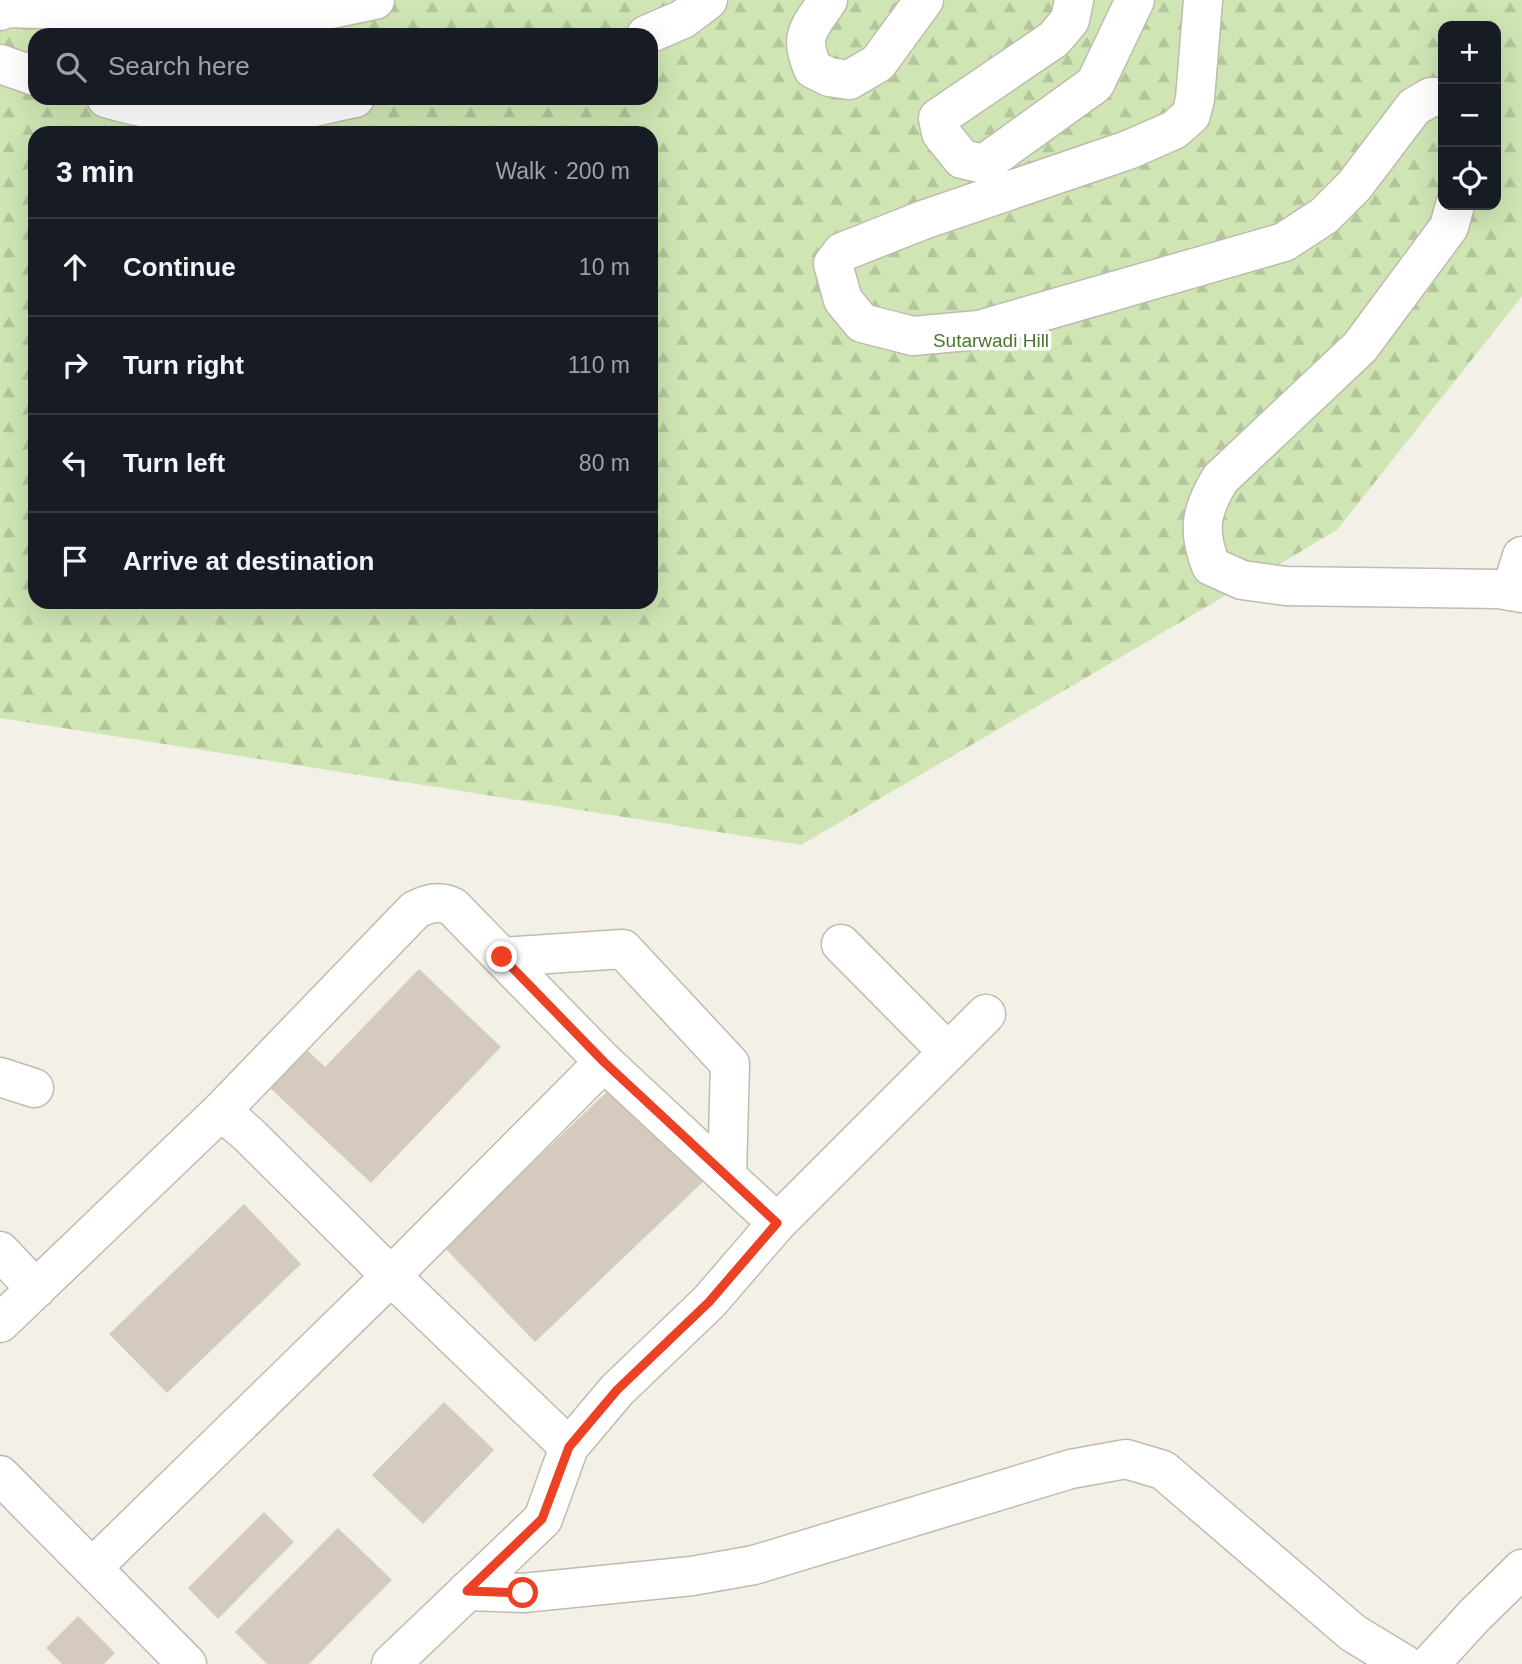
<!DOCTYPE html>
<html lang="en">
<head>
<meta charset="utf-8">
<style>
  body { margin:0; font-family:Helvetica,sans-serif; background:#20242c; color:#f1f3f6 }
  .controls { position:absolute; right:21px; top:21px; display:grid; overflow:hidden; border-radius:14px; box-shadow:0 7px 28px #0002 }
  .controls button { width:63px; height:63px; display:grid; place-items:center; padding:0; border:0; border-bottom:2px solid #363941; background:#171b24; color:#f1f3f6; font:35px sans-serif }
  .stop { position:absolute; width:21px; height:21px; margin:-16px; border:5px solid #ed4125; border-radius:50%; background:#fff }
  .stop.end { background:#ed4125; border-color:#fff; box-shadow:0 2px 7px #0008 }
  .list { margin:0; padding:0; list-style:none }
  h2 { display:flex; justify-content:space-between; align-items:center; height:91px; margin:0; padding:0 28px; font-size:30px }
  h2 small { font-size:23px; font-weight:400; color:#9ea1a6 }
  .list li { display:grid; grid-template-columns:46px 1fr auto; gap:21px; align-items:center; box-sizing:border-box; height:98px; padding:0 28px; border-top:2px solid #363941 }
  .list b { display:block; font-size:26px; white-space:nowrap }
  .list em { font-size:23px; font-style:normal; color:#9ea1a6 }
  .icon { flex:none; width:38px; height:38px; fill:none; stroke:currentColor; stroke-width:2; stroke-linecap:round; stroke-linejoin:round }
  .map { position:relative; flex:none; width:1522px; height:1664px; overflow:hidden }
  .search { position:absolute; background:#171b24; box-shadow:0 7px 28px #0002; left:28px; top:28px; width:630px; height:77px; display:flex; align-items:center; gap:18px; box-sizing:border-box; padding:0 24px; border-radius:21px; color:#9ea1a6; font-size:26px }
  .panel { position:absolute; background:#171b24; box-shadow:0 7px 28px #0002; left:28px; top:126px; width:630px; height:483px; border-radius:21px }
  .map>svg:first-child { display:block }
  .forest { fill:url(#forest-firs); fill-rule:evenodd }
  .building { fill:#d4cbbe }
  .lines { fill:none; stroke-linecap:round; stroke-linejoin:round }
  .minor-casing { stroke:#c1baae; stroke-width:41 }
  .minor { stroke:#fff; stroke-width:38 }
  .route { stroke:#ed4125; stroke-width:9 }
  .labels { text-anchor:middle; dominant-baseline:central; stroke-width:7; stroke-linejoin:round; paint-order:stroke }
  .park-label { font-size:19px; fill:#49752e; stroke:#fff }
</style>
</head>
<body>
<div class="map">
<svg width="1522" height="1664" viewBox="0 0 1522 1664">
  <defs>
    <pattern id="forest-firs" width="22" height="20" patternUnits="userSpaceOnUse" patternTransform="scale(1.75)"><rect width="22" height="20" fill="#cfe5b3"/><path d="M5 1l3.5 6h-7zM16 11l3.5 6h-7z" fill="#b3c69b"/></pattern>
  </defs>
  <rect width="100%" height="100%" fill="#f3f0e8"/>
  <path class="forest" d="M 0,0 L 1522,0 L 1522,296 L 1337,530 L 801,845 L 0,718 ZM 1443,26 L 1496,26 L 1496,205 L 1443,205 ZM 35,35 L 651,35 L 651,98 L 35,98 ZM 35,133 L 651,133 L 651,602 L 35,602 Z"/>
  <g class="building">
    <polygon points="419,969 501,1047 371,1183 268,1086 304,1047 325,1067"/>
    <polygon points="615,1084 706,1179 535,1342 444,1247"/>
    <polygon points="244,1204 301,1264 167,1393 109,1334"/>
    <polygon points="444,1402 494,1450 423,1524 372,1475"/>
    <polygon points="264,1512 294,1542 218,1619 188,1588"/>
    <polygon points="338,1528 392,1580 309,1664 267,1664 235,1632"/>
    <polygon points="78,1616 115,1653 104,1664 62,1664 46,1648"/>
  </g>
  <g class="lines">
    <g class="minor-casing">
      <g id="minor">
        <path d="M 828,0 C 809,29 798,35 813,69 L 829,77 L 849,80 L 878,63 L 924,0"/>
        <polyline points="1074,0 1070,20 1054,39 938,118 941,133 962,159 984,164 1095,84 1135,0"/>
        <polyline points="1203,0 1195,99 1191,115 1174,130 1128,150 923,220 842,252 833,264 843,300 862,323 913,336 979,330 1284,242 1324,216 1354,186 1414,107 1431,97 1443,97"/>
        <polyline points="0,11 6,8 242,15 322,11 375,0"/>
        <polyline points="646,35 683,19 708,0"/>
        <polyline points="0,64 35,76"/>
        <path d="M 106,98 C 158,114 216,118 271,114 C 299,112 328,103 355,98"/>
        <path d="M 1455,205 L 1449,227 L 1360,347 L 1220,479 C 1201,511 1197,530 1211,566 L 1242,580 L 1286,586 L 1499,589 L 1522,593"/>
        <polyline points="1511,591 1522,556"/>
        <polyline points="841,944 948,1052"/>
        <polyline points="502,957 623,949 730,1064 727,1176"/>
        <polyline points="0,1077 34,1088"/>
        <polyline points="221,1111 248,1134 391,1276 569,1447"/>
        <polyline points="0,1251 36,1289"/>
        <path d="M 0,1323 L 221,1111 L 415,910 C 428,903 440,900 453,907 L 604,1062 L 777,1223"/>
        <polyline points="0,1475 187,1664"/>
        <polyline points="93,1567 391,1276 604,1062"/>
        <polyline points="467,1591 523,1593 692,1576 754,1565 1071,1469 1126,1459 1163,1470 1353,1633 1404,1664"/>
        <polyline points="391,1664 543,1519 569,1447 617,1390 709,1302 777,1223 986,1014"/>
        <polyline points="1430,1664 1474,1616 1522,1569"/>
      </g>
    </g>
    <use href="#minor" class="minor"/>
  </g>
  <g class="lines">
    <polyline class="route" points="502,957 604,1062 777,1223 709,1302 617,1390 569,1447 542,1519 467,1591 523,1593"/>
  </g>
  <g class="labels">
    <g class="park-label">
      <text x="991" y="340">Sutarwadi Hill</text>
    </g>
  </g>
</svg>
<div class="controls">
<button>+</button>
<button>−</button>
<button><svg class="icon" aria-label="locate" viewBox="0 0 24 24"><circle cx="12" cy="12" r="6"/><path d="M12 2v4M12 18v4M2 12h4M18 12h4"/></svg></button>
</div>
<div class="stop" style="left:523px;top:1593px"></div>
<div class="stop end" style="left:502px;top:957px"></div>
<div class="search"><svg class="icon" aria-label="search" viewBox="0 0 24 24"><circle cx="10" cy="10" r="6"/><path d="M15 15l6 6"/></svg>Search here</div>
<section class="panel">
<h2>3 min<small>Walk · 200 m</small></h2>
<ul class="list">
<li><svg class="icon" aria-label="ahead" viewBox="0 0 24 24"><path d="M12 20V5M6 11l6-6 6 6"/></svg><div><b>Continue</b></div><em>10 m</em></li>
<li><svg class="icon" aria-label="right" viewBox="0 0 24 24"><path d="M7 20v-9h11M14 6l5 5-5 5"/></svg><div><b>Turn right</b></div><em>110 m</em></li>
<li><svg class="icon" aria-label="left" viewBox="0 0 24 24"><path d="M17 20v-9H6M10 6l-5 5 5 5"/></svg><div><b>Turn left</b></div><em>80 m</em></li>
<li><svg class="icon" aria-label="arrive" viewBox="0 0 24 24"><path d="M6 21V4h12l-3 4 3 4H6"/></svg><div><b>Arrive at destination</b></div></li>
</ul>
</section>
</div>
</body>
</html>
